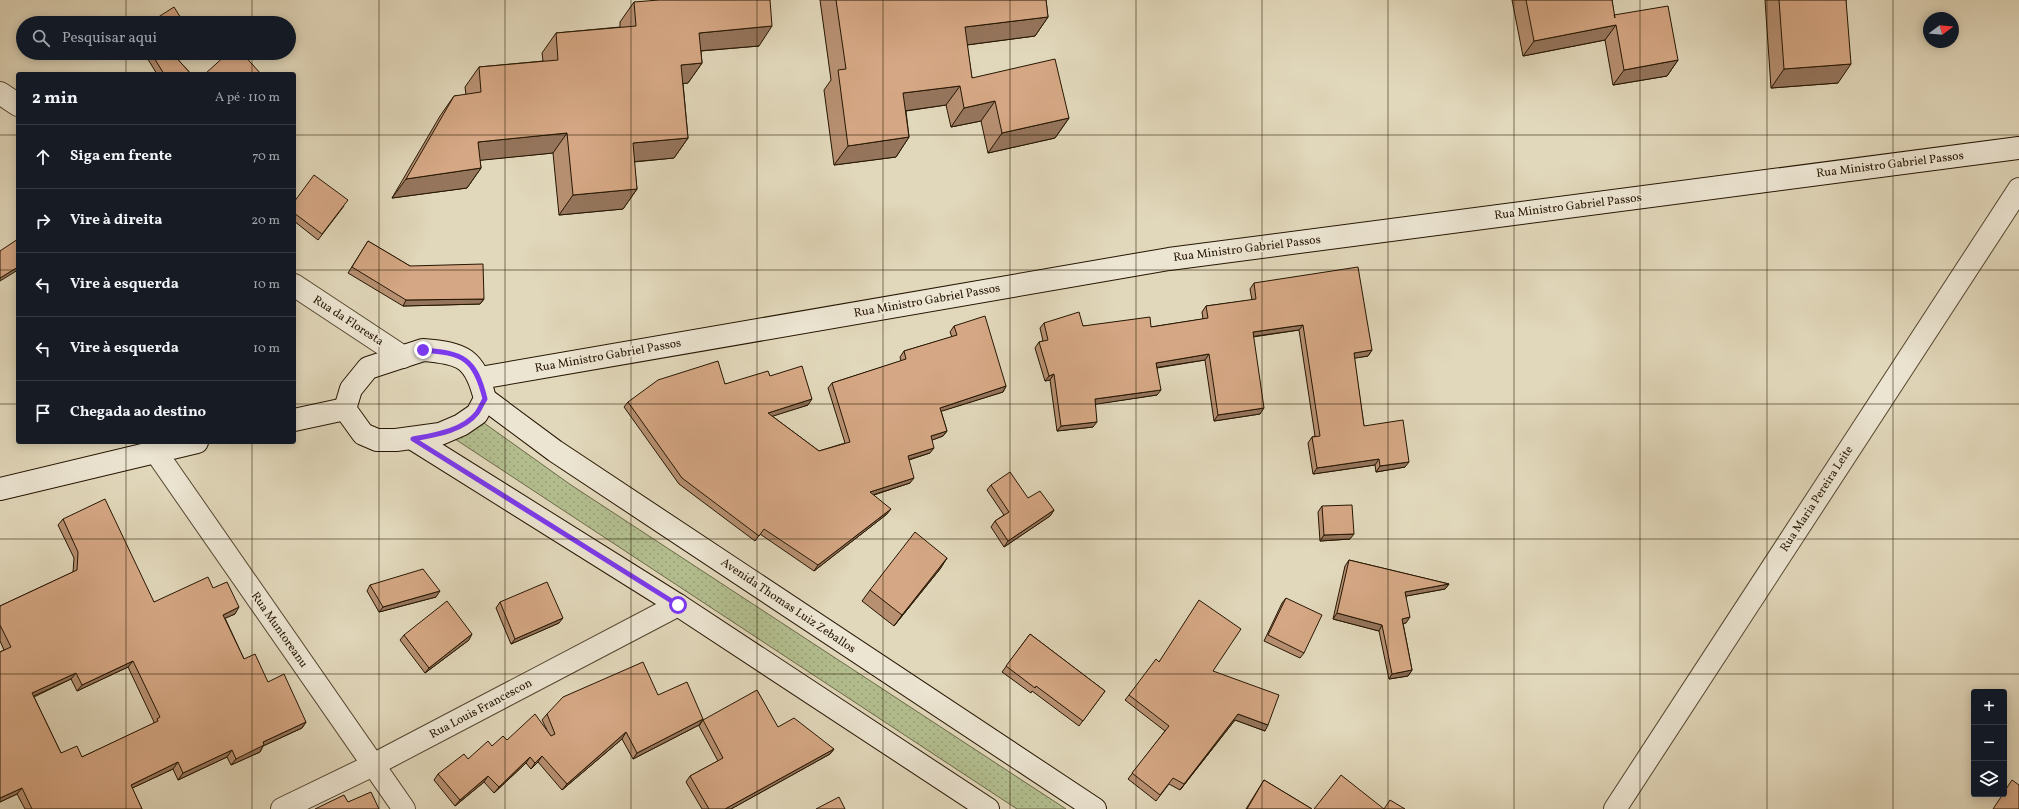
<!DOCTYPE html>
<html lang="pt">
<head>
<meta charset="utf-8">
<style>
  body { margin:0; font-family:Vollkorn,serif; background:#20242c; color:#f1f3f6 }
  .controls { position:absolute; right:12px; bottom:12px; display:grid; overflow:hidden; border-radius:4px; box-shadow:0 2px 10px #0003 }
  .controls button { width:36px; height:36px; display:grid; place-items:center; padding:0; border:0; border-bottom:1px solid #363941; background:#171b24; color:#f1f3f6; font:20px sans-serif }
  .compass { position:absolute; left:1923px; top:12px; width:36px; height:36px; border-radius:50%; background:#171b24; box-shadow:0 2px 10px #0003; rotate:74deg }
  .stop { position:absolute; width:12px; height:12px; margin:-9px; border:3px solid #7c3aed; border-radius:50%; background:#fff }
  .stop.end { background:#7c3aed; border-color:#fff; box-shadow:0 1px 4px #0008 }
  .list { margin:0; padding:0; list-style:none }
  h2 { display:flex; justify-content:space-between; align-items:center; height:52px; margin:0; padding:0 16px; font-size:17px }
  h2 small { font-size:13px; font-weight:400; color:#9ea1a6 }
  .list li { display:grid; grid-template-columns:26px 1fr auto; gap:12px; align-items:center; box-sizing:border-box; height:64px; padding:0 16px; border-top:1px solid #363941 }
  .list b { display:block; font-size:15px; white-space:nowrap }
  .list em { font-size:13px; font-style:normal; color:#9ea1a6 }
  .icon { flex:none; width:22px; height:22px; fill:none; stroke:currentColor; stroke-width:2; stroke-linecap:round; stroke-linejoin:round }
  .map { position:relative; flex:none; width:2019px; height:809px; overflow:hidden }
  .search { position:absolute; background:#171b24; box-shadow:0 2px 10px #0003; left:16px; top:16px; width:280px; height:44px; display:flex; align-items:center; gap:10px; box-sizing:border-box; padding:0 14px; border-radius:22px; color:#9ea1a6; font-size:15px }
  .panel { position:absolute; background:#171b24; box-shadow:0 2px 10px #0003; left:16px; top:72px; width:280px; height:372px; border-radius:4px }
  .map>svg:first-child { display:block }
  .grass { fill:url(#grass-dots); stroke:#6c6a48 }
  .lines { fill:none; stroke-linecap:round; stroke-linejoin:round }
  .minor-casing { stroke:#554630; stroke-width:24 }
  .secondary-casing { stroke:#261602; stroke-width:24 }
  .minor { stroke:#ece5d2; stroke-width:22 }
  .secondary { stroke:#ece5d2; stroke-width:22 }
  .wall { fill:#b79072; stroke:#261602; fill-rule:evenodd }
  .shaded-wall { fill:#95755c; stroke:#261602 }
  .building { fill:#d5a784; stroke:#261602; fill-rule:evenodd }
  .route { stroke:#7c3aed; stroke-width:5 }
  .grid { fill:none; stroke:#261602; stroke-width:1; stroke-opacity:0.55 }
  .labels { text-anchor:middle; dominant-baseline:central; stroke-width:3.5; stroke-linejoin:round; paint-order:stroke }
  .street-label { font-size:12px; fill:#261602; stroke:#ece5d2 }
</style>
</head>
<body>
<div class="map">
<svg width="2019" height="809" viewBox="0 0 2019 809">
  <defs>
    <pattern id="grass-dots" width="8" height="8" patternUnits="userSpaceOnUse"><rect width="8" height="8" fill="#b3be8f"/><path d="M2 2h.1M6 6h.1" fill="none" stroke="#9aa37a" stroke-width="1.8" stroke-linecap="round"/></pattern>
  </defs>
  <rect width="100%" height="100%" fill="#e1d7ba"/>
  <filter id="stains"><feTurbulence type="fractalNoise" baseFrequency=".005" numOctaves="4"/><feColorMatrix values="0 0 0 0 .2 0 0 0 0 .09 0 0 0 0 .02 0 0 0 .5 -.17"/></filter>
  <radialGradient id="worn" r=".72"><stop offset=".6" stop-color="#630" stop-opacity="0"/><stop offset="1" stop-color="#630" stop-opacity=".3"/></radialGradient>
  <polygon class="grass" points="484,423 571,485 1066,809 1017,809 455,439"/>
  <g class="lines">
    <g class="minor-casing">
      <g id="minor">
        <polyline points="0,93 18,105"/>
        <polyline points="294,285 403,357"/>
        <polyline points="155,451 404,809"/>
        <polyline points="282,809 373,765 678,605"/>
        <polyline points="1615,809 2019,189"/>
      </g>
    </g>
    <g class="secondary-casing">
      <g id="secondary">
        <path d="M 423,350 C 463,353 475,358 485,399 L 477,414 L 461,425 L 440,434 L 396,440 L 377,440 L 363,434 L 345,409 L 351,389 L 368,368 Z"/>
        <polyline points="480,378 1169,259 2019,148"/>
        <polyline points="485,399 555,451 1095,809"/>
        <polyline points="294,420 345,409"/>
        <polyline points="413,439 678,605 988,809"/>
        <polyline points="0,489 197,442"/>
      </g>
    </g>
    <use href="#minor" class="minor"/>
    <use href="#secondary" class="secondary"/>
  </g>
  <g class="wall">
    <polygon points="820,0 1046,0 1048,17 1035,36 967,45 972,78 1069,118 1055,138 988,153 981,121 951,127 946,105 906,111 909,137 896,157 834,165 824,90 831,80"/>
    <polygon points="1512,0 1612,0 1614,15 1678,60 1667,76 1613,85 1605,40 1523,56"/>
    <polygon points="1765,0 1846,0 1838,83 1771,88"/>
    <polygon points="634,2 759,46 701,51 702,63 688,83 683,83 688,138 674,158 634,162 637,189 623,209 559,215 553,153 480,160 481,168 467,188 392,198 440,116 454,96 466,95 465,87 479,67 543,61 542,53 556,33 620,27 620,22"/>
    <polygon points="144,53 172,53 191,74 157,74"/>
    <polygon points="294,202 344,206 318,240 294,221"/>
    <polygon points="368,241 410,266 484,299 480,304 403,306 348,273"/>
    <polygon points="1254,283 1372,350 1368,356 1354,358 1364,426 1405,467 1376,472 1375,465 1313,474 1308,443 1312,437 1315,436 1299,330 1253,337 1260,414 1214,421 1205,360 1157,368 1157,395 1095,404 1093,427 1057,431 1050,380 1045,381 1035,348 1039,342 1043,341 1040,328 1044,323 1083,326 1151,327 1203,319 1202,312 1206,306 1252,300 1250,289"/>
    <polygon points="954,326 1006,386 1003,392 941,411 947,431 943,436 932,440 930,453 909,460 910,483 874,495 887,514 814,571 760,534 755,541 679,484 624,407 628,402 725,384 770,376 808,405 772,416 819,451 845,443 828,388 832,383 901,361 900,357 904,351 952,337 950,332"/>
    <polygon points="991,485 1028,498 1054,510 1050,516 1004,547 991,527 995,521 1004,515 987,490"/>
    <polygon points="1322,506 1350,539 1320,541 1318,512"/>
    <path d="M 63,519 L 154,602 L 213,588 L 235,614 L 225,618 L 244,659 L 268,682 L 306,722 L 302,728 L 263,746 L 260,752 L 231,765 L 227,757 L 178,780 L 173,769 L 132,788 L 142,809 L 25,809 L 17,794 L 0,802 L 0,652 L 4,650 L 0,641 L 0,606 L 73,572 L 74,558 L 58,525 ZM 128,667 L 154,722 L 153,724 L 82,757 L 61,753 L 34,697 L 71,679 L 77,691 Z"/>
    <polygon points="947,558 940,569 894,626 862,601 870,590"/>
    <polygon points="1349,560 1449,584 1445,589 1406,596 1406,623 1403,623 1412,670 1408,676 1389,679 1379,631 1333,619 1345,566"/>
    <polygon points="370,585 436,597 379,612 367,591"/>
    <polygon points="1286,598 1304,653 1300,658 1264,641 1282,603"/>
    <polygon points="500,602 559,623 511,644 496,608"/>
    <polygon points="1030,634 1105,691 1079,726 1032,691 1031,693 1002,672"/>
    <polygon points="404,635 469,640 425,673 400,640"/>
    <polygon points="1159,661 1213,671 1265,731 1235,720 1180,790 1169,784 1156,801 1128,779 1165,731 1125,700 1129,695"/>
    <polygon points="658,695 699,725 633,759 622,739 562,790 538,762 531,769 526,763 494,793 484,782 455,806 434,780 438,774 507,740 547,730 542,720 547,714"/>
    <polygon points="703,720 778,727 834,749 830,754 731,809 702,809 686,782 690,776 718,761 699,726"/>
    <polygon points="1264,780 1312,809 1246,809"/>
  </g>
  <g class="shaded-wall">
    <polygon points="1048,17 1035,36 951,47 965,27"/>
    <polygon points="1616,25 1605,40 1523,56 1534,41"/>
    <polygon points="772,26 759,46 686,52 699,33"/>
    <polygon points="1678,60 1667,76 1613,85 1624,70"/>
    <polygon points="702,63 688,83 668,85 681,65"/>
    <polygon points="1851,64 1838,83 1771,88 1784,69"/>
    <polygon points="960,86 946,105 890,113 903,93"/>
    <polygon points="995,101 981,121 951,127 964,108"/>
    <polygon points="1069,118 1055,138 988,153 1002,133"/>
    <polygon points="567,133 553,153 464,162 478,142"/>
    <polygon points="909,137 896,157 834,165 848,146"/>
    <polygon points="688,138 674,158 619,163 633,143"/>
    <polygon points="481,168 467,188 392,198 406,179"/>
    <polygon points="637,189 623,209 559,215 573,195"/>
    <polygon points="18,267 18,270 0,281 0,278"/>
    <polygon points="484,299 480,304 403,306 406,300"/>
    <polygon points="1303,325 1299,330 1249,337 1253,332"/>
    <polygon points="1372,350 1368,356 1350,359 1354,353"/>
    <polygon points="1209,354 1205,360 1153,368 1156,363"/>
    <polygon points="1054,374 1050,380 1045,381 1049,376"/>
    <polygon points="1006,386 1003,392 936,413 940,408"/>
    <polygon points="1161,390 1157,395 1091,405 1095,399"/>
    <polygon points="812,399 808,405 764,419 768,413"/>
    <polygon points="1264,408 1260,414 1214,421 1218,415"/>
    <polygon points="1097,422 1093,427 1057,431 1061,426"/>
    <polygon points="947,431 943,436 927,442 931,436"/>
    <polygon points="934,448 930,453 904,461 908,456"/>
    <polygon points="1379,459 1375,465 1313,474 1317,468"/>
    <polygon points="1409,462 1405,467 1376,472 1380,466"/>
    <polygon points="914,478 910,483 866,497 870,492"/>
    <polygon points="891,509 887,514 814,571 818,565"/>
    <polygon points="1054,510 1050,516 1004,547 1008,541"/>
    <polygon points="1354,534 1350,539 1320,541 1324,535"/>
    <polygon points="947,558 940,569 894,626 902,615"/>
    <polygon points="1449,584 1445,589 1401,597 1405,592"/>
    <polygon points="440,591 436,597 379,612 383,607"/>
    <polygon points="239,607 235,614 219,621 223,615"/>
    <polygon points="1337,613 1382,625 1379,631 1333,619"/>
    <polygon points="1410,617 1406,623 1399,624 1402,619"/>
    <polygon points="563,618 559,623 511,644 515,639"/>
    <polygon points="472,634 469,640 425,673 429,668"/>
    <polygon points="133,661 128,667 77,691 82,685"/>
    <polygon points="1412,670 1408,676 1389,679 1392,674"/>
    <polygon points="76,673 71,679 27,699 32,693"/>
    <polygon points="1238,714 1268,725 1265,731 1235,720 1180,790"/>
    <polygon points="703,719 699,725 633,759 637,753"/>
    <polygon points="306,722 302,728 263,746 260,752 231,765 236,759 263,742"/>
    <polygon points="626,732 622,739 562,790 567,784"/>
    <polygon points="834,749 830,754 731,809 725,809"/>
    <polygon points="232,750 227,757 178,780 183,773"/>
    <polygon points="542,756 538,762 531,769 535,763"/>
    <polygon points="530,757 526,763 494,793 499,787"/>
    <polygon points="178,762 173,769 126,791 131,785"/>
    <polygon points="488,776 484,782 455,806 460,800"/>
    <polygon points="22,788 17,794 0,802 0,798"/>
  </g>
  <g class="building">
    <polygon points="659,0 770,0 772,26 699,33 702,63 681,65 688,138 633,143 637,189 573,195 567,133 478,142 481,168 406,179 454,96 481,92 479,67 558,60 556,33 636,26 634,2"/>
    <polygon points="836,0 1046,0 1048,17 965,27 972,78 1055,59 1069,118 1002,133 995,101 964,108 960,86 903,93 909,137 848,146 838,70 846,69"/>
    <polygon points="1526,0 1612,0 1615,18 1614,15 1668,6 1678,60 1624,70 1616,25 1534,41"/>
    <polygon points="1779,0 1846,0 1851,64 1784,69"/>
    <polygon points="174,7 184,23 149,23"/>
    <polygon points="151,53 172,53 191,74 164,74"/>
    <polygon points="228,53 242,53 261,74 205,74"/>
    <polygon points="314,175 348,200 322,234 294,213 294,202"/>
    <polygon points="18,239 18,267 0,278 0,251"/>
    <polygon points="368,241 410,266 483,264 484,299 406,300 352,267"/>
    <polygon points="1358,267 1372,350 1354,353 1364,426 1403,420 1409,462 1380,466 1379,459 1317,468 1312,437 1320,436 1303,325 1253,332 1264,408 1218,415 1209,354 1156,363 1161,390 1095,399 1097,422 1061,426 1054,374 1049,376 1039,342 1048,340 1044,323 1079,312 1083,326 1150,317 1151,327 1208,318 1206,306 1256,299 1254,283"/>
    <polygon points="985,316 1006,386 940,408 947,431 931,436 934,448 908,456 914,478 870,492 891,509 818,565 764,529 759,536 682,478 628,402 658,380 718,361 725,384 768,371 770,376 802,366 812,399 768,413 819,451 850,442 832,383 906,359 904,351 957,335 954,326"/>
    <polygon points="1010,472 1028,498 1040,491 1054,510 1008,541 995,521 1009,512 991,485"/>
    <path d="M 105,499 L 154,602 L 208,577 L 213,588 L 227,582 L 239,607 L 223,615 L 244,659 L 255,654 L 268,682 L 284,674 L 306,722 L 263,742 L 264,745 L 236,759 L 232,750 L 183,773 L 178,762 L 131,785 L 142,809 L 32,809 L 22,788 L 0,798 L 0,652 L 11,647 L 0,625 L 0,606 L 77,570 L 78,552 L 63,519 ZM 133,661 L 160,717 L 157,719 L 158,721 L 82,757 L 77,746 L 61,753 L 32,693 L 76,673 L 82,685 Z"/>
    <polygon points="1352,505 1354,534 1324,535 1322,506"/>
    <polygon points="915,532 947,558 902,615 870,590"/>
    <polygon points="1349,560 1449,584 1405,592 1410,617 1402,619 1412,670 1392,674 1382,625 1337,613"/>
    <polygon points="423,569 440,591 383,607 370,585"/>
    <polygon points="547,582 563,618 515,639 500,602"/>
    <polygon points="1286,598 1322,615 1304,653 1268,635"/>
    <polygon points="1199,600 1241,629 1213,671 1279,695 1268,725 1238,714 1184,784 1173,778 1160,795 1132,773 1169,726 1129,695 1156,659 1159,662"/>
    <polygon points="447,601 472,634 429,668 404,635"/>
    <polygon points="1030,634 1105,691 1083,721 1036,686 1035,688 1006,666"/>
    <polygon points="643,662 658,695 687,682 703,719 637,753 626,732 567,784 542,756 535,763 530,757 499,787 488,776 460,800 438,774 464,754 468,759 488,741 492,746 503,736 507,740 535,714 551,736 555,734 547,714 563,697"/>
    <polygon points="757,690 778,727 794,718 834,749 725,809 709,809 690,776 723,758 703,720"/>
    <polygon points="1341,775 1384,809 1390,800 1405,809 1314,809"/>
    <polygon points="1264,780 1312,809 1247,809"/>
    <polygon points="2012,780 2019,785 2019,809 1993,809 2003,794 2004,794 2004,792"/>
    <polygon points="371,792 379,809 315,809 344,795 348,802"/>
    <polygon points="839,797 845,809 816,809"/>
  </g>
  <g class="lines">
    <path class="route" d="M 423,350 C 463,353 475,358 485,399 C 482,403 480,409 477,413 C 463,431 434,435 413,439 L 678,605"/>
  </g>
  <path class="grid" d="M 126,0 L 126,23M 252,0 L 252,23M 379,0 L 379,809M 505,0 L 505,809M 631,0 L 631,809M 757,0 L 757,809M 883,0 L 883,809M 1010,0 L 1010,809M 1136,0 L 1136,809M 1262,0 L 1262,809M 1388,0 L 1388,809M 1514,0 L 1514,809M 1640,0 L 1640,809M 1767,0 L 1767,809M 1893,0 L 1893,809M 126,53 L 126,74M 252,53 L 252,74M 0,135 L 18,135M 294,135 L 2019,135M 0,270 L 18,270M 294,270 L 2019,270M 0,404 L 18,404M 294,404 L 2019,404M 126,442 L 126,809M 252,442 L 252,809M 0,539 L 2019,539M 0,674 L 2019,674"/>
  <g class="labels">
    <g class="street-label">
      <text transform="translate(1890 165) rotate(-7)">Rua Ministro Gabriel Passos</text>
      <text transform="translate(1568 207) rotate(-7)">Rua Ministro Gabriel Passos</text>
      <text transform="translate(1247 249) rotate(-7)">Rua Ministro Gabriel Passos</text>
      <text transform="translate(927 301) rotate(-10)">Rua Ministro Gabriel Passos</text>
      <text transform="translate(348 321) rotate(33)">Rua da Floresta</text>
      <text transform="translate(608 356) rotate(-10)">Rua Ministro Gabriel Passos</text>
      <text transform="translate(1817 499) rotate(-57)">Rua Maria Pereira Leite</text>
      <text transform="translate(788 606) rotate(34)">Avenida Thomas Luiz Zeballos</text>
      <text transform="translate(279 630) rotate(55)">Rua Muntoreanu</text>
      <text transform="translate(481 709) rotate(-28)">Rua Louis Francescon</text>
    </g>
  </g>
  <rect width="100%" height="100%" filter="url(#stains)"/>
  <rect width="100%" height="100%" fill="url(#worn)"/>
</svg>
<div class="controls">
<button>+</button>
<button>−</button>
<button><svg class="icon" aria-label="layers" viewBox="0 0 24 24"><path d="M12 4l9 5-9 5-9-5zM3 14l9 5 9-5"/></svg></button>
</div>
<svg class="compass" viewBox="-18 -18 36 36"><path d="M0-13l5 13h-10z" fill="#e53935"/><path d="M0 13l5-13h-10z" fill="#9ea1a6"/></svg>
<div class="stop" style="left:678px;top:605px"></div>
<div class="stop end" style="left:423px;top:350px"></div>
<div class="search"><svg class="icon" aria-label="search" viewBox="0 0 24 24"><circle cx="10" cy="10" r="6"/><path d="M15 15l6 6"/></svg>Pesquisar aqui</div>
<section class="panel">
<h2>2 min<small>A pé · 110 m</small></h2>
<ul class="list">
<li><svg class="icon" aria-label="ahead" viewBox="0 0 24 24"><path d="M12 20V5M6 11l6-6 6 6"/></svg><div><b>Siga em frente</b></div><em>70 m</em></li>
<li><svg class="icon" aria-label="right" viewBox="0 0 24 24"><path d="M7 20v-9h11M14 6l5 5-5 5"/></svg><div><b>Vire à direita</b></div><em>20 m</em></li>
<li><svg class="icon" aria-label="left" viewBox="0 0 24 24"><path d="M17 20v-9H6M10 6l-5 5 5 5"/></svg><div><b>Vire à esquerda</b></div><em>10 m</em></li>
<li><svg class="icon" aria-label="left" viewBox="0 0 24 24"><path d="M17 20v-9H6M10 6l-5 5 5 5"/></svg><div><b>Vire à esquerda</b></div><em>10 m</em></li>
<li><svg class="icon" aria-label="arrive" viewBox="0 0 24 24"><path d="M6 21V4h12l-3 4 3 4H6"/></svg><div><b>Chegada ao destino</b></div></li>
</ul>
</section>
</div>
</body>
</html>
